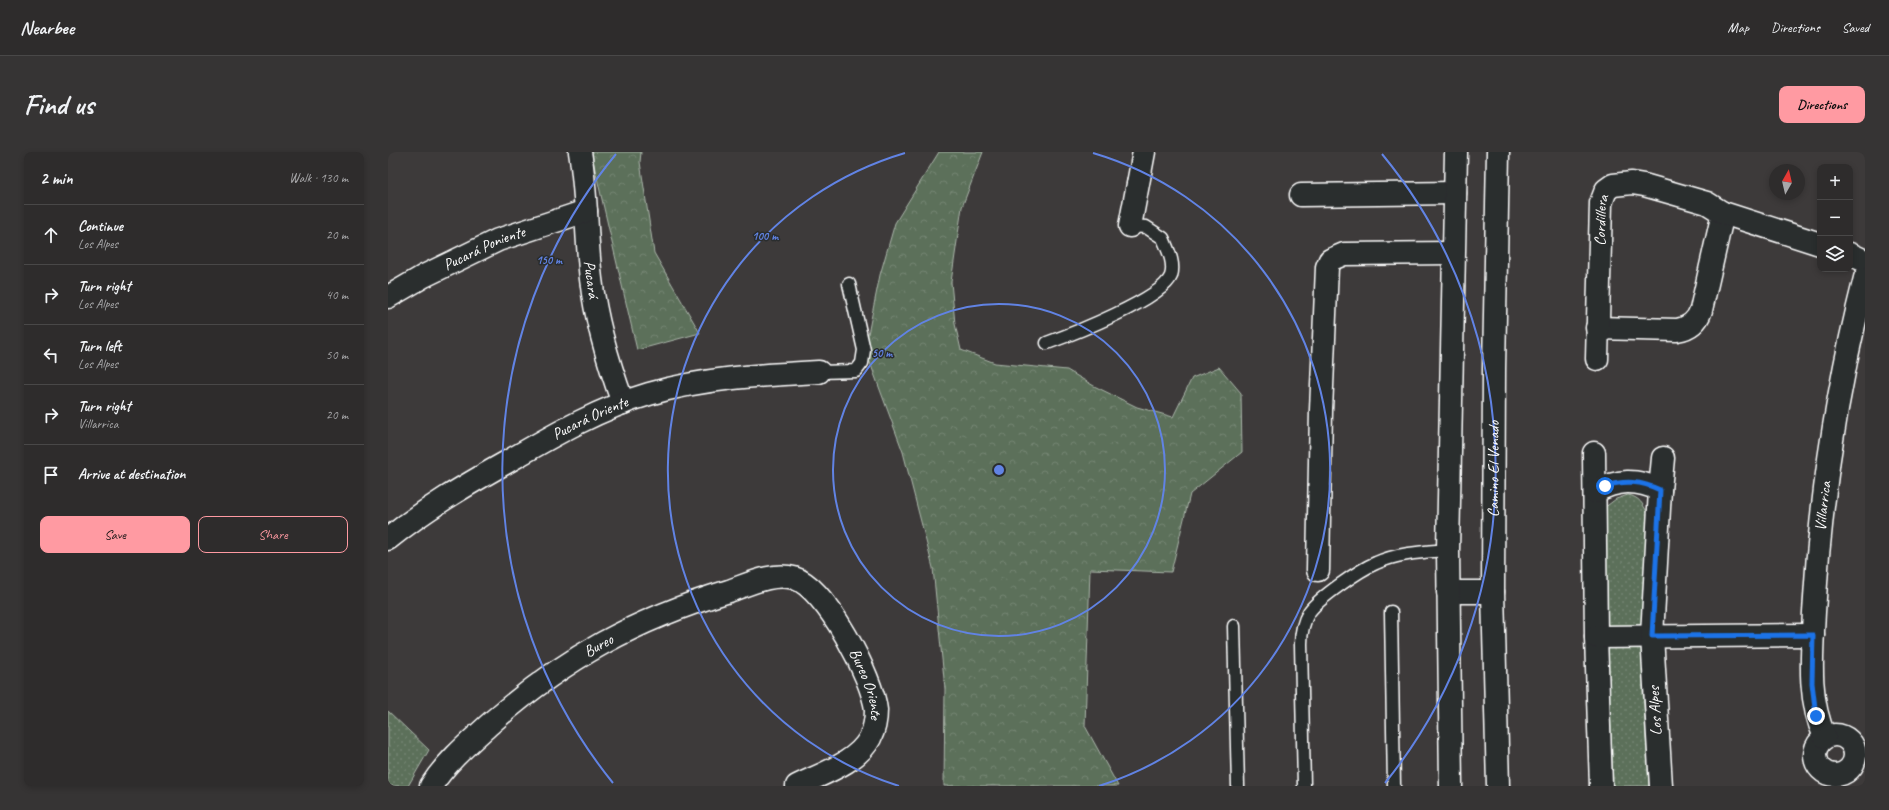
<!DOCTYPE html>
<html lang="en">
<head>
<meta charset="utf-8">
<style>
  body { margin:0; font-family:Caveat,sans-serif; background:#363434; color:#f1f3f6 }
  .controls { position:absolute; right:12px; top:12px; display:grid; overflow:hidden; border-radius:8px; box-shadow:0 2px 6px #0003 }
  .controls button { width:36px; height:36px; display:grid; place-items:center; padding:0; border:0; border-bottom:1px solid #494848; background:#2e2c2c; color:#f1f3f6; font:20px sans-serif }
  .compass { position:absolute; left:1381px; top:12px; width:36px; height:36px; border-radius:50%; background:#2e2c2c; box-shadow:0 2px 6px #0003; rotate:8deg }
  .stop { position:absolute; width:12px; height:12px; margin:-9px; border:3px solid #1a73e8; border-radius:50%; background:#fff }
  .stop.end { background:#1a73e8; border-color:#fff; box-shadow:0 1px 4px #0008 }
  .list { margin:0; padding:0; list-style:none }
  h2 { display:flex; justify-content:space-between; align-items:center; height:52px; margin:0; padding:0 16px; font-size:17px }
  h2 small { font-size:13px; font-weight:400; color:#a7a7a9 }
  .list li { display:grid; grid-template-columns:26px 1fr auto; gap:12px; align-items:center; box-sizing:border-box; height:60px; padding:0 16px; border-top:1px solid #494848 }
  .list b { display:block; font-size:15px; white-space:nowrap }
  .list p { margin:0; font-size:13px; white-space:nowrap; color:#a7a7a9 }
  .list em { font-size:13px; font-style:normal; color:#a7a7a9 }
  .actions { display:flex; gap:8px; padding:12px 16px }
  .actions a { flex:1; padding:9px 0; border:1px solid #ff9aa2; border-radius:8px; text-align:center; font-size:14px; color:#ff9aa2 }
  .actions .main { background:#ff9aa2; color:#111 }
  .icon { flex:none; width:22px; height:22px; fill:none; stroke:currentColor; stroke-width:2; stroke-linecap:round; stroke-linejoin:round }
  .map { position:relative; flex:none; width:1477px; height:634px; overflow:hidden; border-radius:8px }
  header { display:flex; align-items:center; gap:24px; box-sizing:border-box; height:56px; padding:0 20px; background:#2e2c2c; border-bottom:1px solid #494848 }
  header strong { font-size:19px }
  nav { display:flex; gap:22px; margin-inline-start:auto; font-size:14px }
  .intro { display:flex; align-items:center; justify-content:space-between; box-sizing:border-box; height:96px; padding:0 24px }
  h1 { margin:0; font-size:28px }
  .button { padding:10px 18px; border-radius:8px; background:#ff9aa2; color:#111; font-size:14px; font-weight:700 }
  main { display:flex; gap:24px; padding:0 24px }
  aside { flex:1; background:#2e2c2c; border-radius:8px; box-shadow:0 2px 6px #0003 }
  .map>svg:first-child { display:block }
  .forest { fill:url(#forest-crowns); stroke:#adb8ac }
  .park { fill:url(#park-dots); stroke:#adb8ac }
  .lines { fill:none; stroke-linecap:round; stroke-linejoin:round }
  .lane-casing { stroke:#fff; stroke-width:15 }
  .street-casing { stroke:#fff; stroke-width:25 }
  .secondary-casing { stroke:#fff; stroke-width:25 }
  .lane { stroke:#2a2d2e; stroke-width:12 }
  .street { stroke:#2a2d2e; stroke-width:22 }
  .secondary { stroke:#2a2d2e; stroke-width:22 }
  .route { stroke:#1a73e8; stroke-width:5 }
  .ring { fill:none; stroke:#6183e4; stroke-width:2 }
  .labels { text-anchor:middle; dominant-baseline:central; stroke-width:3; stroke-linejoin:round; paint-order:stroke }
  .street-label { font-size:16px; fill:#fff; stroke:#2a2d2e }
  .centre { fill:#6183e4; stroke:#2a2d2e; stroke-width:2 }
  .ring-label { font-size:12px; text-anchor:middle; font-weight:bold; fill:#6183e4; stroke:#2a2d2e; stroke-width:3; stroke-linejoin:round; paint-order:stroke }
</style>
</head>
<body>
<header>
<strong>Nearbee</strong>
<nav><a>Map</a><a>Directions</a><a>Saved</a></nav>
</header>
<div class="intro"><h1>Find us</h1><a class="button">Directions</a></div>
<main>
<aside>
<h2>2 min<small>Walk · 130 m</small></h2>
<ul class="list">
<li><svg class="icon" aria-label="ahead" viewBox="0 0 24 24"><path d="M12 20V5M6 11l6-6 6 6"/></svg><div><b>Continue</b><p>Los Alpes</p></div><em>20 m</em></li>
<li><svg class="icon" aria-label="right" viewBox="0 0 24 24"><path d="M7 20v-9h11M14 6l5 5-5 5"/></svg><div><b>Turn right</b><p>Los Alpes</p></div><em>40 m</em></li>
<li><svg class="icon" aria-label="left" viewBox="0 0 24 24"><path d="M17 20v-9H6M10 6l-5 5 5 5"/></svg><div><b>Turn left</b><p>Los Alpes</p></div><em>50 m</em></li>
<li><svg class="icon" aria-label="right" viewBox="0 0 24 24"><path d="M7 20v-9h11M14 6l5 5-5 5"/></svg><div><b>Turn right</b><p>Villarrica</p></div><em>20 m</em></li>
<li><svg class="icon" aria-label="arrive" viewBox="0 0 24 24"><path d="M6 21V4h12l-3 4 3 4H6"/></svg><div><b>Arrive at destination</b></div></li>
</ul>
<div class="actions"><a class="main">Save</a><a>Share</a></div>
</aside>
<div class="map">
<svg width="1477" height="634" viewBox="0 0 1477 634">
  <defs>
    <pattern id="forest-crowns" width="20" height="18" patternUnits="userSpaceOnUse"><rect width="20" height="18" fill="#5b705a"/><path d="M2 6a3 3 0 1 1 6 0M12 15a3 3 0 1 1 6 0" fill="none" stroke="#748573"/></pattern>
    <pattern id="park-dots" width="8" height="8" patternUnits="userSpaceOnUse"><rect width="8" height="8" fill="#5b705a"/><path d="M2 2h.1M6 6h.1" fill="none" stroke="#748573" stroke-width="1.8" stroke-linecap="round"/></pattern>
  </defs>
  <rect width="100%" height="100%" fill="#3d3a3a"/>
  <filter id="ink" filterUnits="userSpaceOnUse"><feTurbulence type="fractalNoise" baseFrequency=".025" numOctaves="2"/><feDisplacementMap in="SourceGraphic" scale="8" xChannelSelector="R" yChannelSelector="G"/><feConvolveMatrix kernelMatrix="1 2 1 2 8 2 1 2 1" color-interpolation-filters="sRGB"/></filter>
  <g filter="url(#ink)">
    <g class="forest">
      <polygon points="203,0 253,0 252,10 266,101 312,181 249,198"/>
      <polygon points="551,0 595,0 574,55 563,130 567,172 573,198 607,211 679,218 706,234 749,255 785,265 804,226 831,215 853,241 854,300 802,342 783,420 702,417 697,574 730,634 556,634 557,537 545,416 515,300 477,197 492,123 507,71"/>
    </g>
    <g class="park">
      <path d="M 1240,343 C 1251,345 1255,352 1260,362 L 1255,539 L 1261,634 L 1225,634 L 1215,364 L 1216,356 L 1228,347 Z"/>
      <polygon points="0,559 41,598 20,634 0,634"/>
    </g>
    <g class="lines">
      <g class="lane-casing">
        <g id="lane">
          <path d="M 659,191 C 684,182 774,147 783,124 C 787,111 780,98 775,86 L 758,75 L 742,74"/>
          <polyline points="431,220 468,219 474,211 476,198 461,132"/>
          <polyline points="1003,460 1006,634"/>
          <polyline points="846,474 850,634"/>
          <path d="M 916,634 L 913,492 C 913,481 915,470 921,460 C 931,446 971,418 988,411 C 1010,401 1036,400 1060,398"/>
        </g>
      </g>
      <g class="street-casing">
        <g id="street">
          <path id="s1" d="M 192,0 C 199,42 198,85 203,127 C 208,170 220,210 235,251"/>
          <polyline points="913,43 1067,41"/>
          <polyline points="742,74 756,0"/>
          <polyline points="1462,102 1477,109"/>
          <path id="s2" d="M 0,145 L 36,124 L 110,88 L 198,59"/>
          <path d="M 1209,176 L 1289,178 C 1301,176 1309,170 1313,158 L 1335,61"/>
          <path id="s3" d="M 1209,207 L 1213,51 L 1218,38 L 1225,33 L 1244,31 L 1256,33 L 1319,51 L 1335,61 L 1432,92"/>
          <polyline points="1206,301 1208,485 1213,634"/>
          <path d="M 1207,340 C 1229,327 1249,327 1272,338"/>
          <path id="s4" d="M 0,387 C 37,357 78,333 119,310 C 164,284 210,257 261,242 C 316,226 374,223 431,220"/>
          <polyline points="930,418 933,258 939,115 942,108 956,102 1065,101"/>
          <polyline points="1208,485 1425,483"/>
          <circle cx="1447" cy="603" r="20"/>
          <path id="s5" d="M 1437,585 C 1419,546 1424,501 1426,460 C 1432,346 1449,236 1477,126"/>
          <path id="s6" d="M 43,634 C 59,609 82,590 104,570 C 178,505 247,468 341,439 C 361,432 385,420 406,426 C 438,435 485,527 488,558 C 488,568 486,578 482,586 C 469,611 433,622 409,634"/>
          <polyline points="1273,634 1264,484 1272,338 1275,306"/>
        </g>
      </g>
      <g class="secondary-casing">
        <g id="secondary">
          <polyline points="1060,440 1105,440"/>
          <polyline points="1063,634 1060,398 1068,0"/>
          <path id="s7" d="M 1110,634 L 1105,440 L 1106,217 L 1110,0"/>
        </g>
      </g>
      <use href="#lane" class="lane"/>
      <use href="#street" class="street"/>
      <use href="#secondary" class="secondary"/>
    </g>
  </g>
  <g class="lines" filter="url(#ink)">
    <path class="route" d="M 1217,334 C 1237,328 1253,329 1272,338 L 1264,484 L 1425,483 L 1424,531 L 1428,564"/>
  </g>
  <g class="ring">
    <circle cx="611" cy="318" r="166"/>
    <path d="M511 634A331 331 0 0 1 517 1M705 1A331 331 0 0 1 711 634"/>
    <path d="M225 631A497 497 0 0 1 228 2M994 2A497 497 0 0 1 997 631"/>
  </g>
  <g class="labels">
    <g class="street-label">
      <text stroke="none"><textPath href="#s3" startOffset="139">Cordillera</textPath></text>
      <text stroke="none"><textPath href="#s2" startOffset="108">Pucará Poniente</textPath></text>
      <text stroke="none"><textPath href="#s1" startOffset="128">Pucará</textPath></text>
      <text stroke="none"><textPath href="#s4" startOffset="236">Pucará Oriente</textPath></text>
      <text stroke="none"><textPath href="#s7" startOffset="317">Camino El Venado</textPath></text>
      <text stroke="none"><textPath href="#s5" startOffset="233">Villarrica</textPath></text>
      <text stroke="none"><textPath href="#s6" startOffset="220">Bureo</textPath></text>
      <text stroke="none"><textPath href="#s6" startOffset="561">Bureo Oriente</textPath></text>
      <text transform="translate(1267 559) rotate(-93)">Los Alpes</text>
    </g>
  </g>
  <circle cx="611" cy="318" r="6" class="centre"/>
  <g class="ring-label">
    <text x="377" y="88">100 m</text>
    <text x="161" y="112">150 m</text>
    <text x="494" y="205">50 m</text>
  </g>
</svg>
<div class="controls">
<button>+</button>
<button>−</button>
<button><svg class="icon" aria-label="layers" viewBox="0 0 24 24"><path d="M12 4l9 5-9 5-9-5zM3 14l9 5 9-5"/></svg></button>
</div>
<svg class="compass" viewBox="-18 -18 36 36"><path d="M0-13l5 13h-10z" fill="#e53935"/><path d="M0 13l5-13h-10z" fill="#a7a7a9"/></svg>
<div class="stop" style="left:1217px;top:334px"></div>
<div class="stop end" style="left:1428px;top:564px"></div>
</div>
</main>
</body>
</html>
